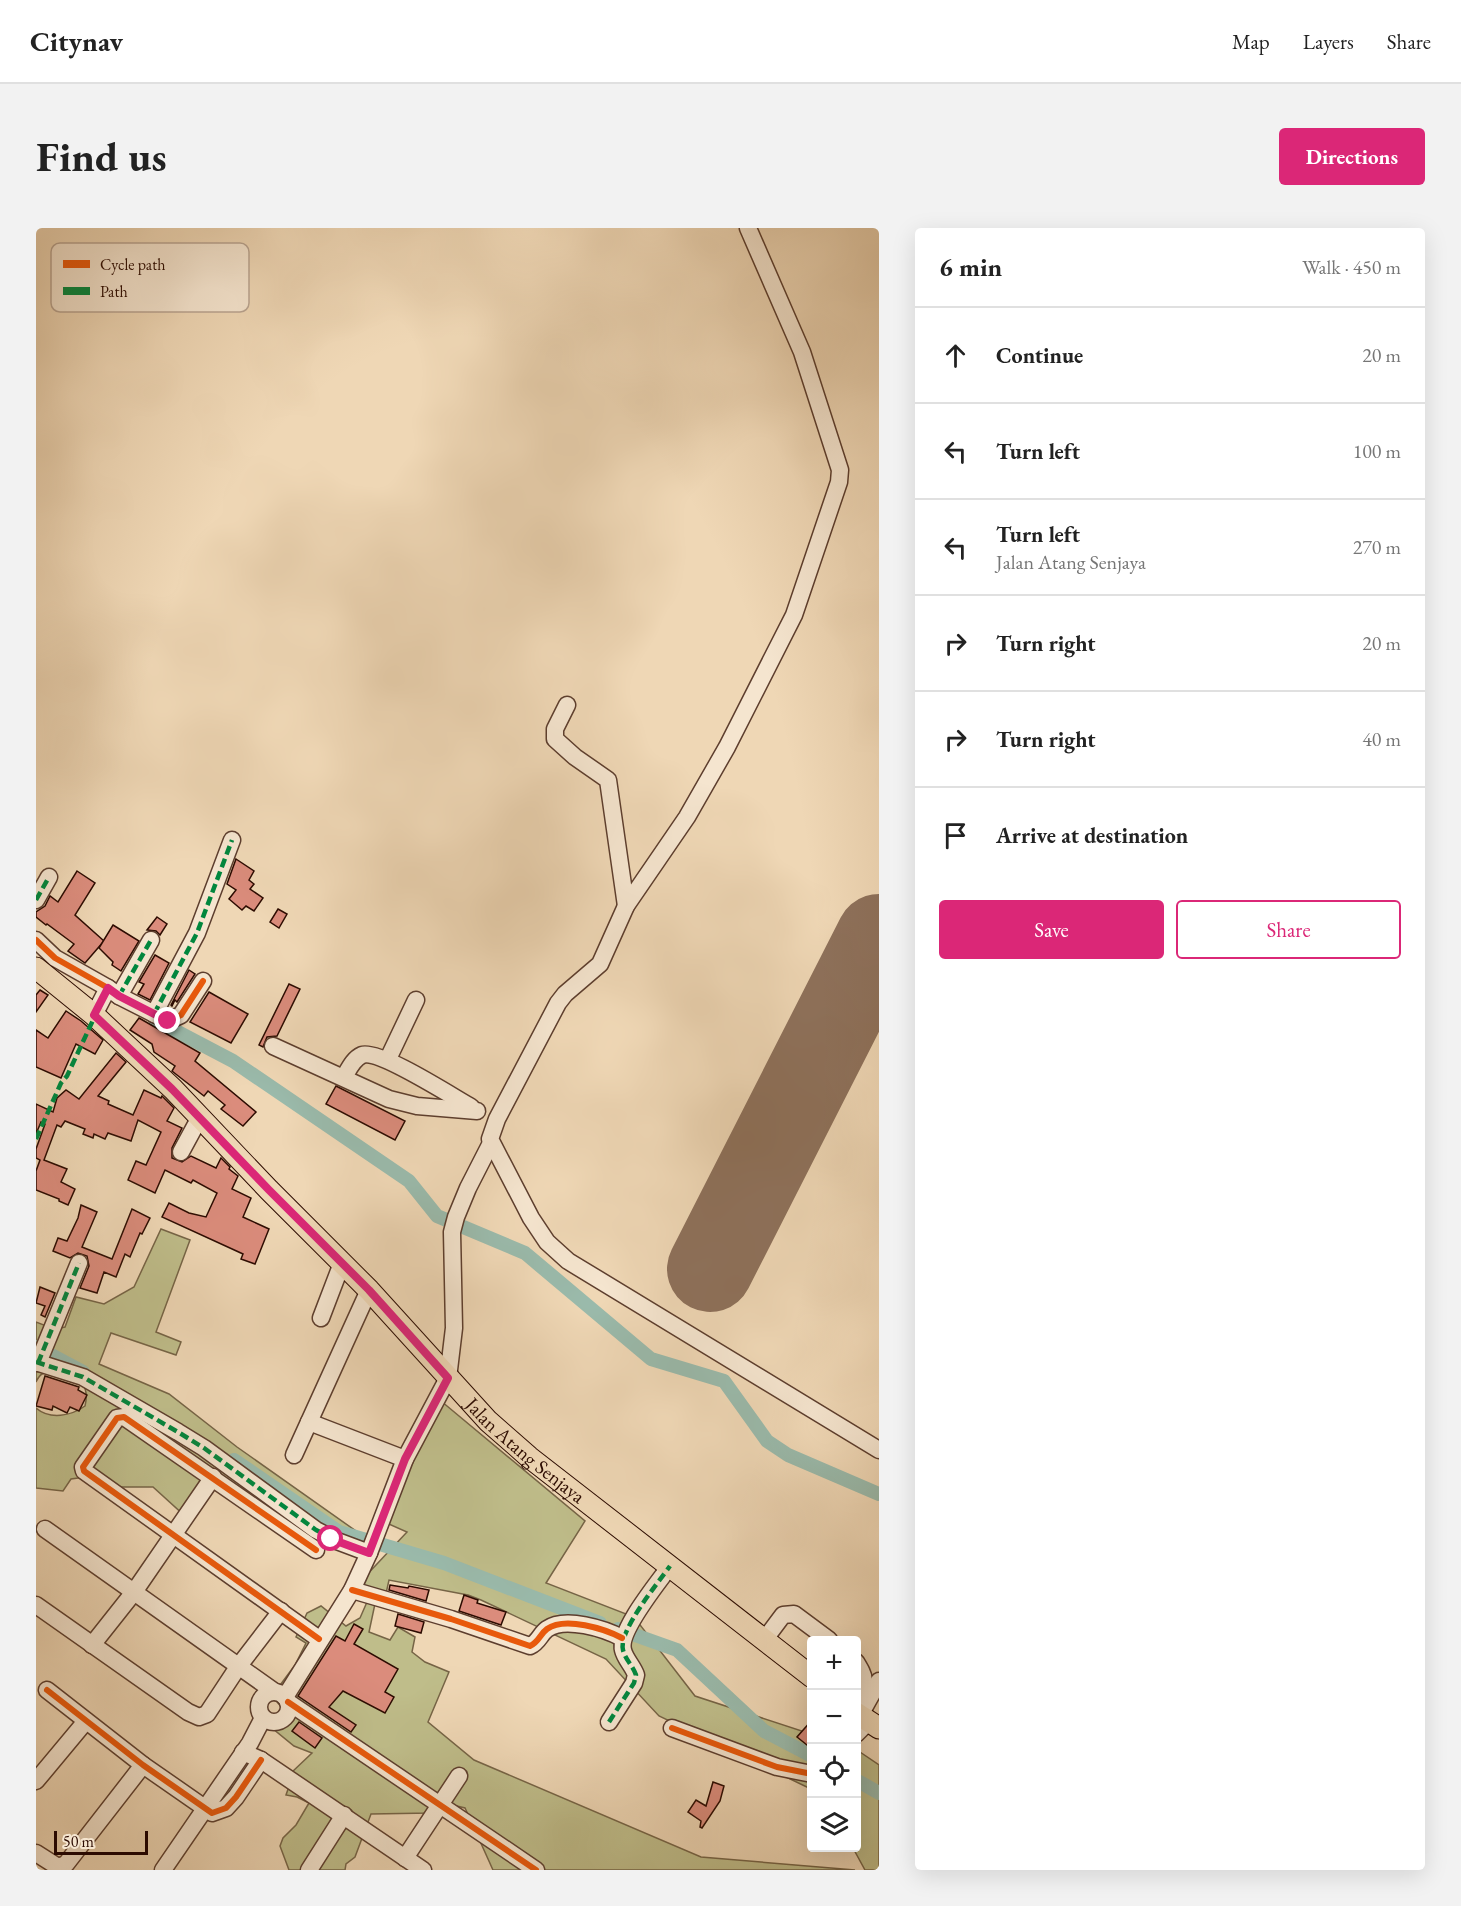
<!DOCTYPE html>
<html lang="en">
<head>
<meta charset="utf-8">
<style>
  body { margin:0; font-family:"EB Garamond",serif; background:#f2f2f2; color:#222 }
  .controls { position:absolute; right:18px; bottom:18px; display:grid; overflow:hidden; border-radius:6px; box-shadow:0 6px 24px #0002 }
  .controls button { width:54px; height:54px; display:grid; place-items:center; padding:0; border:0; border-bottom:2px solid #e0e0e0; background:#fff; color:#222; font:30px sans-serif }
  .scale { position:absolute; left:18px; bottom:15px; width:94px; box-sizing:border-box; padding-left:6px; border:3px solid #2c0b01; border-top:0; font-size:16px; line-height:21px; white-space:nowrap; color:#2c0b01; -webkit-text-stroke:4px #f5e5cf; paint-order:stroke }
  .stop { position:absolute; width:18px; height:18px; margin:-14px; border:4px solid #db2777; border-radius:50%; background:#fff }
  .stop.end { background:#db2777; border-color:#fff; box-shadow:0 2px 6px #0008 }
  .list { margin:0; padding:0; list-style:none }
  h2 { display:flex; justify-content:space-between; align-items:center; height:78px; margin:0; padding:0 24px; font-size:26px }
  h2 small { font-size:20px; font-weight:400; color:#767676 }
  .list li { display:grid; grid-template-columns:39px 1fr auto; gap:18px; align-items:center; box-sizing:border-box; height:96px; padding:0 24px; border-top:2px solid #e0e0e0 }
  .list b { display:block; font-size:22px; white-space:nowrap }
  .list p { margin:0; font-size:20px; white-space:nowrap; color:#767676 }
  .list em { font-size:20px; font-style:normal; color:#767676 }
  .actions { display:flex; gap:12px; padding:18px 24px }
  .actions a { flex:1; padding:14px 0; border:2px solid #db2777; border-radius:6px; text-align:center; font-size:21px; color:#db2777 }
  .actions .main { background:#db2777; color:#fff }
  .icon { flex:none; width:33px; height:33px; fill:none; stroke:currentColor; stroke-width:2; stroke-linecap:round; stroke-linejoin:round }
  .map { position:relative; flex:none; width:843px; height:1642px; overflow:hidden; border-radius:6px }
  header { display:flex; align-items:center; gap:36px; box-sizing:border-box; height:84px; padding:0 30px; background:#fff; border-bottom:2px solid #e0e0e0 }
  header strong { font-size:28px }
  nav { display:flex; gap:33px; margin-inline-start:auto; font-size:21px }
  .intro { display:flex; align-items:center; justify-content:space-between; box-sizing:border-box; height:144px; padding:0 36px }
  h1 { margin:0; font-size:42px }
  .button { padding:15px 27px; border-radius:6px; background:#db2777; color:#fff; font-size:21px; font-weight:700 }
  main { display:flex; gap:36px; padding:0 36px }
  aside { flex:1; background:#fff; border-radius:6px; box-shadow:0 6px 24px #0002 }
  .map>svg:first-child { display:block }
  .green { fill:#bfbd8a; stroke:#766446; stroke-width:1.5 }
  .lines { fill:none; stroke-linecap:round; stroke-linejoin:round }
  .canal { stroke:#9abaab; stroke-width:14 }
  .runway { stroke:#8e715b; stroke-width:86 }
  .building { fill:#db8c7c; stroke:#2c0b01; stroke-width:1.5 }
  .minor-casing { stroke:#5d3e2e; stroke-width:19 }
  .major-casing { stroke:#2c0b01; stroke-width:23 }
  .minor { stroke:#f5e5cf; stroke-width:16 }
  .major { stroke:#efd7b5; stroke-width:21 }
  .quiet { stroke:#00873e; stroke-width:4.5; stroke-dasharray:9 4.5; stroke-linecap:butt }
  .cycleway-casing { stroke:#f5e5cf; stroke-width:10 }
  .cycleway { stroke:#e8590c; stroke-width:6 }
  .route { stroke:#db2777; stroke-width:8 }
  .labels { text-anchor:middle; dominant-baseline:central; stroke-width:5; stroke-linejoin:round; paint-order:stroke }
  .street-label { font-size:20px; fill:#2c0b01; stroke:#f5e5cf }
  .key { fill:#f5e5cf; stroke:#b9a491; stroke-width:1.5 }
  .key-label { font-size:16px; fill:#2c0b01 }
</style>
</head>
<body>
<header>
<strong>Citynav</strong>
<nav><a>Map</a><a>Layers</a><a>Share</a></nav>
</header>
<div class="intro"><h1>Find us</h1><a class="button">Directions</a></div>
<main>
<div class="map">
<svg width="843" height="1642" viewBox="0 0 843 1642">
  <rect width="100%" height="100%" fill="#efd7b5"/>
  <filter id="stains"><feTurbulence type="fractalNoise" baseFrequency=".00333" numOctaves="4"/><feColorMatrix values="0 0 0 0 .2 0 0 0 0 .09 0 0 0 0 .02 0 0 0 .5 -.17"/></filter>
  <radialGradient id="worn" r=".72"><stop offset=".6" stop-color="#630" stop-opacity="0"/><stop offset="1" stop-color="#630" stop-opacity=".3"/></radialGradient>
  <g class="green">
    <path d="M 125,1001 L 154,1012 L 120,1104 L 145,1114 L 140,1127 L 75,1105 L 63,1136 L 133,1166 L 201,1219 L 337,1315 L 306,1312 L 177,1245 L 149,1288 L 117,1259 L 71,1259 L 64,1247 L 35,1251 L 27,1263 L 0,1260 L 0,1180 C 14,1192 35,1188 49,1178 C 54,1157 44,1150 25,1147 C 19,1146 11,1143 6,1146 C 4,1147 1,1152 0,1154 L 0,1094 L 18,1101 L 29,1099 L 40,1069 L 68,1076 L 98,1059 Z"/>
    <polygon points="405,1173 549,1293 510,1355 598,1389 659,1468 775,1506 775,1561 623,1488 570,1431 445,1372 432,1367 353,1352 349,1370 340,1371 333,1404 354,1412 362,1399 379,1409 376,1424 389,1434 413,1444 392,1494 438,1532 665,1629 819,1642 457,1642 429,1580 395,1572 395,1585 335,1586 319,1629 310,1636 309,1642 253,1642 244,1618 247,1610 260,1597 273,1575 261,1569 250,1567 256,1550 256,1544 276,1525 258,1518 236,1500 247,1481 236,1468 259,1437 270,1415 260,1409 271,1385 285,1378 310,1398 324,1390 331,1374 325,1353 371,1304 346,1293"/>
    <polygon points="821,1522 843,1537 843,1642 829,1642 817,1620 820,1620"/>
  </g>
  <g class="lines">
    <g class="canal">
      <polyline points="119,792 197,833 373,953 401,988 489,1025 615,1131 688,1153 731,1213 752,1227 843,1266"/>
      <polyline points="0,1119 47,1144"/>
      <polyline points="198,1232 303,1304 408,1335 564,1395"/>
      <polyline points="582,1401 641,1422 728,1503 776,1528"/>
      <polyline points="820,1552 843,1565"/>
    </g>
    <polyline class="runway" points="674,1041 843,709"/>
  </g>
  <g class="building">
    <polygon points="200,631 218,643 213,652 218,656 214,661 227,670 218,683 210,678 206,682 193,671 200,662 191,656"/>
    <polygon points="41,643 59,655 39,687 68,713 49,735 32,723 38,716 11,696 10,697 0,689 0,684 9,678 14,668 22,674"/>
    <polygon points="242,681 251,686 243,700 234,694"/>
    <polygon points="121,689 131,696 124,707 120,703 111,702"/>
    <polygon points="77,697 103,713 85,743 76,737 77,734 63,720"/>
    <polygon points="119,727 133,735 114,772 102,766 108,756 103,754"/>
    <polygon points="153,742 159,746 141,774 139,772 136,778 135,777"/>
    <polygon points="253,756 264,761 241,808 231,809 227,819 223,817"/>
    <polygon points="4,762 12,767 0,784 0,767"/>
    <polygon points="173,764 212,786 195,815 154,794"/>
    <polygon points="30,783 45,793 67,812 59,826 40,816 25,850 0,839 0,802 12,810"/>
    <polygon points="103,790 164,825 159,833 220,884 207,898 185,881 189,877 172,863 168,868 141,847 136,843 139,838 118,824 116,816 94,802"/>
    <polygon points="80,825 90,834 62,868 73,873 72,876 97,887 108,862 125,870 126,868 138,880 131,893 146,900 136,920 136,930 146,934 155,928 180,940 185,930 194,939 193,941 202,948 196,961 215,970 207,989 233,1001 219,1036 205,1031 207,1026 126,989 133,975 153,985 170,989 181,965 157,952 155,955 129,942 119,965 92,952 100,933 110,937 125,904 102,892 95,913 72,905 69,911 58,906 57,910 47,906 49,901 29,893 25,899 21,897 8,932 31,941 25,954 39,961 32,977 23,973 23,971 0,962 0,943 4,932 0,930 0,921 9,896 5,894 0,906 0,876 17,884 21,870 30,862 43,871"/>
    <polygon points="300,858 369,893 359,912 290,876"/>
    <polygon points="45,977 61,984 46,1019 76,1031 96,981 114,990 106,1006 104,1005 94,1029 89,1026 80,1049 68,1044 61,1065 44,1060 53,1038 51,1028 42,1025 34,1030 17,1023 22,1010 31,1013 42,990"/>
    <polygon points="4,1059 19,1065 9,1089 5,1087 9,1078 0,1075"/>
    <polygon points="9,1148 43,1159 42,1162 51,1167 43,1183 34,1179 31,1185 17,1178 16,1182 0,1178"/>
    <polygon points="354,1357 372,1360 373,1358 393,1362 390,1373 353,1362"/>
    <polygon points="428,1367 442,1372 441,1375 470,1384 465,1397 423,1383"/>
    <polygon points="362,1386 388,1394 385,1405 359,1398"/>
    <polygon points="318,1396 327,1401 318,1416 362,1441 349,1464 358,1469 349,1485 307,1463 293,1479 320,1497 315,1504 262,1468 300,1408 309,1413"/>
    <polygon points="776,1492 776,1521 761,1509"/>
    <polygon points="263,1494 286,1510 279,1520 256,1503"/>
    <polygon points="677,1554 688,1558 684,1573 666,1600 664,1599 665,1593 652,1584 660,1572 670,1578"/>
  </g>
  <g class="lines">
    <g class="minor-casing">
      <g id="minor">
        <polyline points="712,0 766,124 804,242 803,254 758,387 691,519 651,589 590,678 564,736 529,766 522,775 461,891 454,911 495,990 511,1014 532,1033 843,1222"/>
        <polyline points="531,477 519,501 519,511 539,529 572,552 590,678"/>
        <polyline points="0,672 13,649"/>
        <polyline points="0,712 19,730 72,760 83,768 132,793 145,787 167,753"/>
        <polyline points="83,768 115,712"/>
        <polyline points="118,786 161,705 196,612"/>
        <polyline points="58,787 72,760"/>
        <polyline points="237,818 353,871 381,878 441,883"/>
        <polyline points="352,831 380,772"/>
        <path d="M 308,849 C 313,841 317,831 326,827 C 343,821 417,869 435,879"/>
        <polyline points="145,924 164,889"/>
        <polyline points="285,1090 306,1035"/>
        <polyline points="0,1134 47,1149 142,1204 168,1220 280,1302 301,1313 333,1325"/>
        <polyline points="2,1135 43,1035"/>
        <polyline points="273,1194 369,1231"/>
        <polyline points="258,1227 333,1062"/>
        <polyline points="9,1301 239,1464"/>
        <polyline points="280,1322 88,1189 81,1190 47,1239 48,1243 283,1411"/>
        <path d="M 316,1362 L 415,1391 L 494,1418 C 503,1414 504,1406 511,1401 C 529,1388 569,1401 586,1410"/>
        <polyline points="0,1377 152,1484 163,1489 171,1486 202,1439 245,1383"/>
        <polyline points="729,1411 747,1387 758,1386 793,1412"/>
        <polyline points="56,1417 98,1364 177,1249"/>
        <path d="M 820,1434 C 829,1449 831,1452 820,1467"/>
        <polyline points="11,1462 107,1537 176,1585 190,1580 200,1569 225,1532"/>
        <circle cx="238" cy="1479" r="15"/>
        <polyline points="249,1469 316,1362 333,1325 369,1231 412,1150 418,1100 416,1004 420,989 432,960 455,915"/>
        <polyline points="252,1474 500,1642"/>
        <polyline points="824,1487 843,1453"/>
        <path d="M 573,1494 L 598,1455 L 600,1447 C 597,1438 589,1431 587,1422 C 582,1403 622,1355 634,1338"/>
        <polyline points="636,1500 741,1539 776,1546"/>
        <polyline points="820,1506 833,1493"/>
        <polyline points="207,1524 225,1532 387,1642"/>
        <polyline points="0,1553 50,1493"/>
        <polyline points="0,1625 22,1639 30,1636 107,1537"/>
        <polyline points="369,1630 423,1548"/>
        <polyline points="127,1642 214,1515 227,1490"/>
        <polyline points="273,1642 308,1587"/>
      </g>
    </g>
    <g class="major-casing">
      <g id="major">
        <path id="s1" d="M 0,740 L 58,787 L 137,861 L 233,962 L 333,1062 L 452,1193 L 493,1229 L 776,1449"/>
        <polyline points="820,1485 843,1500"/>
      </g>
    </g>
    <use href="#minor" class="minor"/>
    <use href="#major" class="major"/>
    <g class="quiet">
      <polyline points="0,672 13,649"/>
      <polyline points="83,768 115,712"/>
      <polyline points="118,786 161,705 196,612"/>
      <polyline points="0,911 25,855 31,848 72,760"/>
      <polyline points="0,1134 47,1149 142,1204 168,1220 280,1302 301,1313 333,1325"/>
      <polyline points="2,1135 43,1035"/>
      <path d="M 573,1494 L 598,1455 L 600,1447 C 597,1438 589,1431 587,1422 C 582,1403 622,1355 634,1338"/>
    </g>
    <g class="cycleway-casing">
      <g id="cycleway">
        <polyline points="0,712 19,730 72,760 83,768 132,793 145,787 167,753"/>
        <polyline points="280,1322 88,1189 81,1190 47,1239 48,1243 283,1411"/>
        <path d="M 316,1362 L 415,1391 L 494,1418 C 503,1414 504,1406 511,1401 C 529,1388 569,1401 586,1410"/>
        <polyline points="11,1462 107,1537 176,1585 190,1580 200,1569 225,1532"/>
        <polyline points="252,1474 500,1642"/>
        <polyline points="636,1500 741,1539 776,1546"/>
      </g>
    </g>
    <use href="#cycleway" class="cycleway"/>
  </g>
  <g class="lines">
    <polyline class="route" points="132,793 83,768 72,760 58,787 136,861 233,962 333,1062 412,1150 369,1231 333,1325 295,1311"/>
  </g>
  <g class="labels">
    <g class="street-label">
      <text stroke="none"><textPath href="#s1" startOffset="688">Jalan Atang Senjaya</textPath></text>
    </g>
  </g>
  <rect x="15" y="15" width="198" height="69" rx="9" class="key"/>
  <rect x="27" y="32" width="27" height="8" fill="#e8590c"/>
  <rect x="27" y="59" width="27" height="8" fill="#00873e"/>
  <g class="key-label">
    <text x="64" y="42">Cycle path</text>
    <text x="64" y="69">Path</text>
  </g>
  <rect width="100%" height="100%" filter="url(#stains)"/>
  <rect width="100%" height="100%" fill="url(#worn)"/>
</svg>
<div class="controls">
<button>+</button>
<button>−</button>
<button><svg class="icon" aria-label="locate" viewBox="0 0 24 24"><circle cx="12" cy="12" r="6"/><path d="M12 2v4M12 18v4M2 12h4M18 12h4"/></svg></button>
<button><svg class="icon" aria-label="layers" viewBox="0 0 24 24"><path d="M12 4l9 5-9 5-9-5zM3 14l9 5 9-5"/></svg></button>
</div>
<div class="scale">50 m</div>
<div class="stop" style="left:295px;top:1311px"></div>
<div class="stop end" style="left:132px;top:793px"></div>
</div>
<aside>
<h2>6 min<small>Walk · 450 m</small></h2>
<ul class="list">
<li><svg class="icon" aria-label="ahead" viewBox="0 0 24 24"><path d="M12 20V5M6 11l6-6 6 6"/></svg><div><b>Continue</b></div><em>20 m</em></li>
<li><svg class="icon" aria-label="left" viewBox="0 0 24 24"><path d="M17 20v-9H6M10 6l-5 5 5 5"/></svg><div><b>Turn left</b></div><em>100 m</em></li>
<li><svg class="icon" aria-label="left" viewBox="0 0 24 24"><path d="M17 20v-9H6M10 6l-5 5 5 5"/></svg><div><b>Turn left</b><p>Jalan Atang Senjaya</p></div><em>270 m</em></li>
<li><svg class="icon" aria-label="right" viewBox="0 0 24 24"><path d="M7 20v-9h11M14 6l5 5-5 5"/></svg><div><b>Turn right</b></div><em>20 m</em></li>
<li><svg class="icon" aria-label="right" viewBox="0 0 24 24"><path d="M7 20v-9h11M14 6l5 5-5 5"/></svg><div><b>Turn right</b></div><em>40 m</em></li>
<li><svg class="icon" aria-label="arrive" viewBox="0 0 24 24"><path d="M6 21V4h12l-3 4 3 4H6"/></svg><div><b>Arrive at destination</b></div></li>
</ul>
<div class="actions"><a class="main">Save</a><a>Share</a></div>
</aside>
</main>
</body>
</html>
